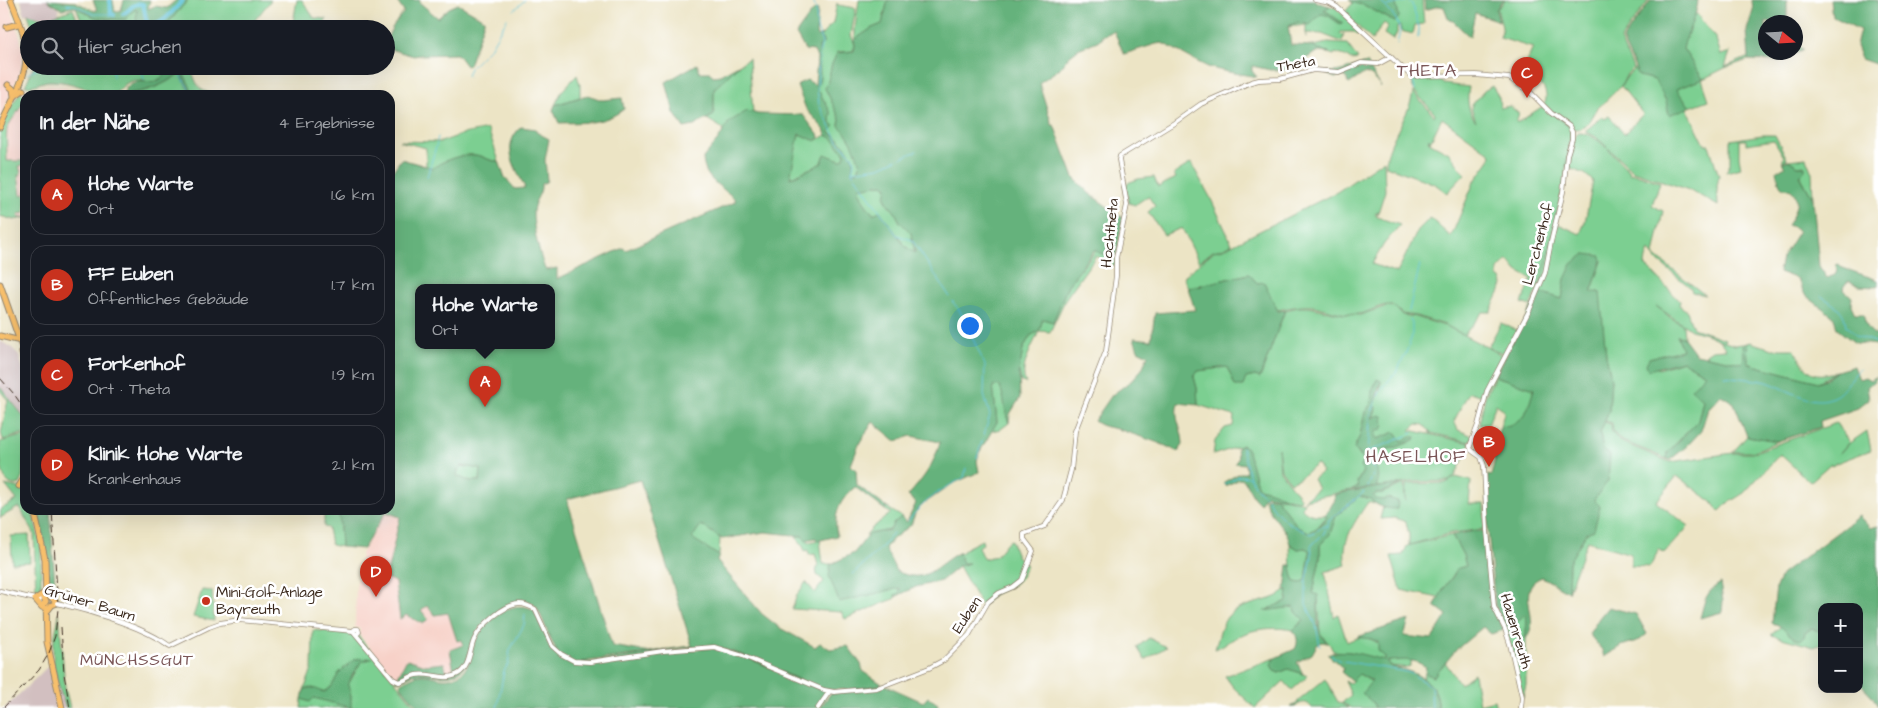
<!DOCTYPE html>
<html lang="de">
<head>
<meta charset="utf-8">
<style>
  body { margin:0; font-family:"Architects Daughter",sans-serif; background:#20242c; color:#f1f3f6 }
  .controls { position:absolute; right:15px; bottom:15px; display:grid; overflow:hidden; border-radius:10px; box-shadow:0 5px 20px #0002 }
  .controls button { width:45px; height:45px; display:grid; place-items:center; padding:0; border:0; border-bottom:1px solid #363941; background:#171b24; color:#f1f3f6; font:25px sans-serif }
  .compass { position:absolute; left:1758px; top:15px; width:45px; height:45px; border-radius:50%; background:#171b24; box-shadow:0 5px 20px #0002; rotate:108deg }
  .you { position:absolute; left:969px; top:325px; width:18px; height:18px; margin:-12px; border:4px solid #fff; border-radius:50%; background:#1a73e8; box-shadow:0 0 0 8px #1a73e833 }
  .badge { display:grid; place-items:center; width:32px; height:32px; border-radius:50%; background:#c8321e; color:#fff; font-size:16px; font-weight:700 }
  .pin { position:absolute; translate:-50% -41px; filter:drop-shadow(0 1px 2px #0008) }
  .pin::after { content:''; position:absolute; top:26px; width:18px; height:15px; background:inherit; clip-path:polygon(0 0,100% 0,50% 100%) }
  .popup { position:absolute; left:415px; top:284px; width:140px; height:65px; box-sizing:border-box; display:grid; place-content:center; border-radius:10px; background:#171b24; filter:drop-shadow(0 1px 4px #0005); font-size:16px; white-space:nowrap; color:#9ea1a6 }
  .popup b { font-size:19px; color:#f1f3f6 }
  .popup::after { content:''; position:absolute; left:50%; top:100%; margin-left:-10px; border:10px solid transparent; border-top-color:#171b24 }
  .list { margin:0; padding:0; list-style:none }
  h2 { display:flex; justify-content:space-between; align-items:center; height:65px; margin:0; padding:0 20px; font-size:21px }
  h2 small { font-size:16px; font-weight:400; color:#9ea1a6 }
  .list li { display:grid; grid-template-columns:32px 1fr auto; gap:15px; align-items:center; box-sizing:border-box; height:80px; margin:0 10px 10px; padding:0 10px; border:1px solid #363941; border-radius:15px }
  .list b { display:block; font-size:19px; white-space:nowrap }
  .list p { margin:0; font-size:16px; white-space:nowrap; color:#9ea1a6 }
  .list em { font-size:16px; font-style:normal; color:#9ea1a6 }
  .icon { flex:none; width:28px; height:28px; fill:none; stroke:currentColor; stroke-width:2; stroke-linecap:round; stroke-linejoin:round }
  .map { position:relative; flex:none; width:1878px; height:708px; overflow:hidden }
  .search { position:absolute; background:#171b24; box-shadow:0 5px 20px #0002; left:20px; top:20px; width:375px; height:55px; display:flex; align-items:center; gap:12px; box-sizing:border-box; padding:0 18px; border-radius:28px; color:#9ea1a6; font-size:19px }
  .panel { position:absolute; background:#171b24; box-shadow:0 5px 20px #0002; left:20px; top:90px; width:375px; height:425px; border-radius:15px }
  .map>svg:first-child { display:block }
  .built { fill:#f7d1c8 }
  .industrial { fill:#d2bfc0 }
  .green { fill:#7ccf91; stroke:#5c7c58 }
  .forest { fill:#65b27b; stroke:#506e4c; fill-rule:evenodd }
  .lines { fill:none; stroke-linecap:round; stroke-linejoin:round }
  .stream { stroke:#5cc3da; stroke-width:1 }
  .river { stroke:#5cc3da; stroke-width:4 }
  .minor-casing { stroke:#948772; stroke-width:5.5 }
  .major-casing { stroke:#948772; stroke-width:7 }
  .minor { stroke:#fff; stroke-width:4 }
  .major { stroke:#f7bf6c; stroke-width:5 }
  .rail { stroke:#3b2a1e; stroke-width:1; stroke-dasharray:8 4; stroke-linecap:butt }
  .minor-bridge-casing { stroke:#948772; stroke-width:5.5; stroke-linecap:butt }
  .major-bridge-casing { stroke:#948772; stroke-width:7; stroke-linecap:butt }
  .minor-bridge { stroke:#fff; stroke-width:4 }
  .major-bridge { stroke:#f7bf6c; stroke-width:5 }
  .poi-dot { fill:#c8321e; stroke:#fff; stroke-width:2 }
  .labels { text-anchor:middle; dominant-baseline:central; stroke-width:5; stroke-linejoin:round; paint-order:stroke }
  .street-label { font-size:15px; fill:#3b2a1e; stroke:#fff }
  .poi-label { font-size:15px; fill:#3b2a1e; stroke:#fff; text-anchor:start }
  .neighbourhood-label { font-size:16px; letter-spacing:1px; fill:#7a5657; stroke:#fff }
  .quarter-label { font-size:18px; letter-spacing:1px; fill:#7a5657; stroke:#fff }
</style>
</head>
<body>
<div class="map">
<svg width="1878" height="708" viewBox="0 0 1878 708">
  <rect width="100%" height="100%" fill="#fff"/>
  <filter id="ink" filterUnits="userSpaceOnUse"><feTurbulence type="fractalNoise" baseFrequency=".02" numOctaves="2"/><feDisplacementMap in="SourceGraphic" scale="10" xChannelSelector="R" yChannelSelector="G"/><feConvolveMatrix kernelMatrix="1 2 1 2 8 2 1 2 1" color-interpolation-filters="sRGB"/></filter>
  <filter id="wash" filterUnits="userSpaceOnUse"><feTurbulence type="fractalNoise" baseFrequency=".0096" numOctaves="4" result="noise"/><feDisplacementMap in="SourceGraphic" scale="20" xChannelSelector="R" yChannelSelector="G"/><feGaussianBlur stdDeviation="1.12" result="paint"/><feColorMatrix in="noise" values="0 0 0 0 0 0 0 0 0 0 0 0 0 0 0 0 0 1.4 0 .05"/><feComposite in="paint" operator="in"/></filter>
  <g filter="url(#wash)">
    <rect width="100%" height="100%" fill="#ece4c5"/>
    <g class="built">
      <polygon points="0,0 8,0 20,37 23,53 21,70 0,119"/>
      <polygon points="45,86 62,87 89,95 25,95 25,218 9,219 0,216 0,131 21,91"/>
      <polygon points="386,511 400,517 386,578 395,581 400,619 406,614 421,610 427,606 448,613 457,641 462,639 464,644 454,670 447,673 444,663 425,665 407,659 396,680 360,635 360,629 355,627 356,589 361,554"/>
    </g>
    <g class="industrial">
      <polygon points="21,0 47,0 59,9 58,15 53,16 52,22 28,14 24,15"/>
      <polygon points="0,341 11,347 18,354 25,374 25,418 0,387"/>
      <polygon points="54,660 68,708 5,708 37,677"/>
    </g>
    <g class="green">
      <polygon points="188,0 271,0 254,21 258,29 163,29"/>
      <polygon points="297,0 302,0 314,18 327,19 319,29 292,29"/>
      <polygon points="859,0 888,0 882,24 872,28 855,40 855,27"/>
      <polygon points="1395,0 1422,0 1424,24 1415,25 1413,34 1401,31 1400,26 1397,27 1397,33 1393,40 1384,34 1388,26 1384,23 1372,40 1344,13 1353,3 1364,5 1395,22 1399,17"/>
      <path d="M 1506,0 L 1649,0 L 1620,40 L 1633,68 L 1627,74 L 1621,86 L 1597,109 L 1589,123 L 1581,129 L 1573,129 L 1544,105 C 1551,91 1539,81 1528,73 L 1522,84 L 1518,81 L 1533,48 L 1500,38 L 1502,27 L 1497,9 Z"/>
      <path d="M 837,3 L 838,5 L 856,8 L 851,35 L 855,45 L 853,51 L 838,52 L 832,64 L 827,86 L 825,88 L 840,119 L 839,125 C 851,136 856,150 861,165 L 858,171 L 853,173 L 851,155 L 836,136 L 828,132 L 832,124 L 830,121 L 831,113 L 817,88 L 819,46 L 823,40 L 820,37 L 833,23 Z"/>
      <polygon points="1330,6 1336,8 1360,31 1357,35 1354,32 1341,32 1340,34 1344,35 1342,42 1322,34 1307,33 1306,37 1306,25 1288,27 1298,22 1310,25 1321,14 1327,15 1340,24 1342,23 1324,9"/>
      <path d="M 76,7 C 92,18 120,27 134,10 L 137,10 L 137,17 L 142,29 L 85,29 Z"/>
      <polygon points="73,9 81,29 33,29 28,14 52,21 53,16"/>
      <polygon points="1695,12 1716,39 1721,55 1730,52 1725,67 1749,57 1748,60 1725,68 1703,79 1683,49 1685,35"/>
      <polygon points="1327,43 1347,44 1358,59 1351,60 1345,56 1335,53 1334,55 1315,49 1314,46"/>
      <polygon points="749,58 753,113 729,122 725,130 707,119 714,115 714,89 740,64"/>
      <path d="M 34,66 L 189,66 C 196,77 195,92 212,93 L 211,95 L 193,95 L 182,73 C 178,73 171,74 166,76 C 162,78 158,81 152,82 C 145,82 139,79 132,81 C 120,84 121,95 106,95 C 89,90 70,81 52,81 C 42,80 36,87 25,86 Z"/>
      <polygon points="1635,68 1639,76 1655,80 1666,101 1669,114 1687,108 1705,145 1709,145 1719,176 1717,186 1718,206 1692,191 1633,171 1596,137 1585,131 1602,117 1605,119 1609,116 1624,134 1643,114 1621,86 1628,75"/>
      <path d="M 180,73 L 191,95 L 123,95 C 146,91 160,88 180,73 Z"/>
      <polygon points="577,75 580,85 580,97 555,105 562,91"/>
      <path d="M 1438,76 L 1443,84 L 1469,87 C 1467,100 1467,110 1476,121 L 1471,108 L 1472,105 L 1484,91 L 1492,86 L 1499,97 L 1500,108 L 1510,106 L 1519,114 L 1516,122 L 1519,122 L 1543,106 L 1568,126 L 1571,132 L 1564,181 L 1544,273 L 1530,306 L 1522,303 L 1532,279 L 1517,271 L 1509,261 L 1506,261 L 1498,270 L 1498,277 L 1502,280 L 1503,285 L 1490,312 L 1483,312 L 1464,335 L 1445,325 L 1416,316 L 1402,314 L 1392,305 C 1379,304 1370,313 1358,314 C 1343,316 1327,308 1312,306 C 1300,305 1289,308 1277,310 L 1264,283 L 1257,283 L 1249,274 L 1188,288 L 1183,277 L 1214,251 L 1224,249 L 1337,192 L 1384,160 L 1385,191 L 1377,216 L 1378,211 L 1375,213 L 1377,217 L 1400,225 L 1384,244 L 1372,264 L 1397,273 L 1418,230 L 1430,218 L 1451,237 L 1474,182 L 1490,160 L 1491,154 L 1442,118 L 1430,142 L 1429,138 L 1428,141 L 1429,142 L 1449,153 L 1465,174 L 1447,193 L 1435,184 L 1386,166 C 1385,144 1410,116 1413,92 L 1434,116 L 1435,114 L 1413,90 L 1412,78 Z"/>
      <polygon points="1702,79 1709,100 1690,107 1676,89"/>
      <path d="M 20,92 L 25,95 C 25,106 11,118 7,129 C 6,135 7,152 7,161 L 25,161 L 25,164 L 25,162 L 22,162 L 23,165 L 19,166 L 21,174 L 18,175 L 21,195 L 25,194 L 25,190 L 25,213 L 18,214 L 19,218 L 25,217 L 25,218 L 14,220 L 0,216 L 0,131 L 6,115 Z"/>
      <path d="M 488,129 L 499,161 C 490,162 484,156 475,155 C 462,154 444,160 433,168 L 426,166 L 426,148 L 399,141 L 441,142 L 463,134 Z"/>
      <path d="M 1579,133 C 1599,133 1614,158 1629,170 L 1630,174 L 1633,173 L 1660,182 L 1652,205 L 1663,211 L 1654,255 L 1705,295 L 1692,292 L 1691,288 L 1658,261 L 1649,251 L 1646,258 L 1645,265 L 1680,301 L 1679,305 L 1687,311 L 1693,328 L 1725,339 L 1724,342 L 1706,334 L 1691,330 L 1656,306 L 1671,318 L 1683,325 L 1684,338 L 1678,335 L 1682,350 L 1649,358 L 1658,369 L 1683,361 L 1705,374 L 1703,400 L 1698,421 L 1668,452 L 1667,459 L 1620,440 L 1613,432 L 1612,423 L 1605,421 L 1609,411 L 1611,378 L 1606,355 L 1599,292 L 1591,293 L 1602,261 L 1565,279 L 1562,299 L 1539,292 L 1556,223 L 1580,234 L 1585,222 L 1593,181 L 1585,174 L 1566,167 C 1568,157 1569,139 1579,133 Z"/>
      <path d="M 799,134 L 816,141 L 826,135 C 834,138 844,148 845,156 L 842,160 L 824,156 L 822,163 L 789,178 Z"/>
      <polygon points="1762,135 1775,135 1787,159 1782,162 1784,157 1774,140 1746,144 1746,140 1739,140 1739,157 1741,168 1726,172 1730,164 1730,140"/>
      <polygon points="1806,158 1812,173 1813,199 1800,175 1804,165 1798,166 1788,160"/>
      <polygon points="1191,163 1210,197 1232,244 1224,248 1213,251 1199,262 1182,228 1164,235 1148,212 1155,206 1148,196 1135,205 1129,203 1125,184 1138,179 1154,177 1158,187 1176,178 1174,174"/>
      <polygon points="883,184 887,188 885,197 888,204 895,212 900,222 911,233 915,253 906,247 880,211 873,214 864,202 857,188"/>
      <path d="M 1096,250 L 1104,255 L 1112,250 L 1115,256 L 1115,266 L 1096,256 L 1066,298 L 1050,332 L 1039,331 C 1033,346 1018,369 1026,383 L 1021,382 L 1019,370 L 1023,349 L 1030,336 L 1039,331 L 1043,319 L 1053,322 L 1068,285 Z"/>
      <path d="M 1387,306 L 1395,307 L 1402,315 L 1416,317 L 1448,327 L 1504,356 L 1483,396 L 1469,392 L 1454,421 L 1458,430 L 1473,436 L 1470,442 L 1431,433 L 1424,425 L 1417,424 L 1410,430 L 1470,443 L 1462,462 L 1455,476 L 1449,481 L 1412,482 L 1381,487 L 1376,486 C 1382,471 1376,471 1371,458 L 1373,454 L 1380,450 L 1395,448 L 1412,441 L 1402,441 L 1395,432 L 1377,440 L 1374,435 L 1378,430 L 1376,416 L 1372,418 L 1376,410 L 1375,403 L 1380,391 L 1381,381 L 1372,397 L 1371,404 L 1365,412 L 1360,436 L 1354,448 L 1364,461 L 1362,465 L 1363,471 L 1357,482 L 1358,486 L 1351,490 L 1304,500 L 1318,489 L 1313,479 L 1322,472 L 1317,464 L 1299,478 L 1290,482 L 1281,470 L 1278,448 L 1280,471 L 1301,499 L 1300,500 C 1292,499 1283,498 1275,494 C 1269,491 1267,489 1260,489 L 1257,485 L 1247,449 L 1243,445 L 1213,455 L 1215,441 L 1221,433 L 1225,428 L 1233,426 L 1234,416 L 1198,405 L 1197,388 L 1194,377 L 1198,371 L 1227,367 L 1246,378 L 1255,376 L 1260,378 L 1285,310 L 1299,307 L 1309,307 L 1343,314 L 1360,315 Z"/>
      <polygon points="1501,323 1518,331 1505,354 1488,347"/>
      <polygon points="1719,340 1734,345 1743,344 1744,358 1742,363 1706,356 1706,354 1712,350 1726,349"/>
      <path d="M 1750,342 L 1772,349 L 1794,349 C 1807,370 1810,380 1837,371 L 1818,382 L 1753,365 L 1748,362 L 1747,343 Z"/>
      <path d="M 1495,376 L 1534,389 C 1527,411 1526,424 1500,427 L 1504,413 L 1503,409 L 1496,404 L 1488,424 L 1479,425 L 1485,397 Z"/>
      <path d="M 997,385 L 1001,388 C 1001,392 1003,395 1004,399 C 1006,408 1005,415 1009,423 L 1001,429 L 991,431 L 997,422 L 993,386 Z"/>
      <polygon points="0,387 25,418 25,433 3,440 1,433 8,400 0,391"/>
      <polygon points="1604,422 1611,424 1612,432 1619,441 1670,462 1733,453 1752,453 1836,423 1849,442 1838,455 1848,444 1867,431 1871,450 1831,465 1831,463 1810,482 1780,454 1744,493 1728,503 1719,512 1712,502 1677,476 1656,502 1689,526 1664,553 1659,549 1650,567 1631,566 1631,554 1587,541 1568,592 1569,562 1586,533 1594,500 1603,450 1600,432"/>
      <path d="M 25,435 L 22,480 L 20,484 C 0,491 0,457 0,442 Z"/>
      <polygon points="1747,436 1778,441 1752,452 1733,452"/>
      <polygon points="461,466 481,469 480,481 465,480 462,485 456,482 458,477 457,476 458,470"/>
      <polygon points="1456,477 1471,481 1469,504 1484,504 1485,529 1452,533 1409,545 1409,535 1406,522 1395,518 1380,519 1383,507 1397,509 1384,500 1375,500 1373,496 1377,493 1382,493 1404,484 1405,501 1406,484 1446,483"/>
      <polygon points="5,485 25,489 25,510 32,510 41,546 41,594 36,597 34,533 19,507 0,518 1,509 17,500"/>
      <path d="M 1359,496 L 1371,499 L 1374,504 L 1368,502 C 1356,520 1340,541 1346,565 L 1325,572 L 1334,617 L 1338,614 L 1347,642 C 1370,630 1381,645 1396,661 L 1406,659 L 1412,660 L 1409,668 L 1391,666 L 1385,661 L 1350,652 L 1333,651 L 1330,645 L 1320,633 L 1318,598 L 1313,593 L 1320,558 L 1320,545 L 1330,534 L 1336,516 Z"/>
      <path d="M 1276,497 L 1304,502 L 1302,508 C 1309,516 1316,515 1325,515 L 1327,516 L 1317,528 L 1309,532 L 1297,527 C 1292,516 1282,508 1276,497 Z"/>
      <polygon points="886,507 902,517 894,523 890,530 866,535 871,529 891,513 885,510"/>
      <polygon points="324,510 339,510 341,547 331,545 328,528 324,527"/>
      <polygon points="701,524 720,538 719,556 691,538"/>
      <polygon points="29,535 30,562 12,563 11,536"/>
      <path d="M 1452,535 L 1463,555 L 1466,566 L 1456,569 C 1453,578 1449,579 1445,587 C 1442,591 1443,594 1439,598 L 1401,590 L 1391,556 L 1403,555 L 1407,546 Z"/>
      <path d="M 797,536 L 805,536 L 809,542 L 820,540 L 823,564 L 831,564 C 827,577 836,588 839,601 L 898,588 L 901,589 L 900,592 L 895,595 L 896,598 L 845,619 L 841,612 L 792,609 L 797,595 L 806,582 L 815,593 L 824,581 L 817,575 L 816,568 L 818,565 L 815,554 L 809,555 L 808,550 L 805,551 L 802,544 L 796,537 Z"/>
      <polygon points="982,540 983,544 978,547 983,559 996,556 1007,542 1011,540 1017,556 1027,565 1020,579 1014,585 995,594 982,607 959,566 966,564 963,564 959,555 968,547"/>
      <polygon points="1290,544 1298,549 1305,548 1310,551 1306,580 1300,583 1295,582 1291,573"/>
      <polygon points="202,590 212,591 214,621 193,617"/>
      <path d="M 1285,590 L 1288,590 L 1287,601 L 1267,610 L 1294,607 L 1297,613 L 1304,620 L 1293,630 C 1280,627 1258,628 1246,633 C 1235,637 1225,645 1215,649 C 1218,640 1221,624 1228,616 C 1243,601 1275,603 1285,590 Z"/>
      <polygon points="1526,612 1527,623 1525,638 1526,639 1526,685 1523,697 1506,628 1520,619"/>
      <path d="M 59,613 L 65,687 L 70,708 L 66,708 C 60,690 52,669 53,649 C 53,639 58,625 59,613 Z"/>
      <polygon points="1781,626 1790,635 1805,633 1812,628 1822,633 1822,644 1814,647 1771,635"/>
      <path d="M 313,630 L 357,634 L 417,708 L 349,708 L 351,697 L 348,685 L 361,662 L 370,659 L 354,659 C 350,665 343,668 339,673 C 334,681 333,688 324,692 L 309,688 L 304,690 L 312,669 Z"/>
      <polygon points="1149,638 1166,647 1145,660 1137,647"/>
      <polygon points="1275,658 1271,665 1275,671 1279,673 1288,669 1308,676 1292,690 1284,681 1255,708 1233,687 1225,676"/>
      <path d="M 1445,662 L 1460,684 L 1474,674 L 1479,704 L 1494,700 L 1496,708 L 1438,708 C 1439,695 1434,685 1423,679 L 1425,673 L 1433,677 Z"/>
      <polygon points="1359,674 1372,682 1373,703 1375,708 1352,708 1342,703 1351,695 1345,681 1350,683"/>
      <path d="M 1325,679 L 1338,702 L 1349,708 L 1312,708 C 1305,698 1299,705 1291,708 L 1300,703 L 1291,707 Z"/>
      <polygon points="314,698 338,703 348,708 301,708 302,699 310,702"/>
    </g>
    <g class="forest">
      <polygon points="47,0 76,2 95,11 97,10 93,0 113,0 115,12 121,10 124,0 150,0 148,9 155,6 167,8 176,0 188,0 163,29 142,29 136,20 137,10 134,10 125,20 96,18 76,7 61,9"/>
      <path d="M 396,0 L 420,0 L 419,2 L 438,18 L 449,8 L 458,4 L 484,19 L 484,22 L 469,65 L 466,66 L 457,54 L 419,55 L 414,56 L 386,48 C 386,35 395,22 404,12 Z"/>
      <path d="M 888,0 L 1316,0 L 1316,2 L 1330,6 L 1324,10 L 1343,23 L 1341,24 L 1327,15 L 1321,14 L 1310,25 L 1298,22 L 1288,26 L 1291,45 L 1314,46 L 1316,49 L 1329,52 L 1329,53 L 1316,52 L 1296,66 L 1294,70 L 1270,70 L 1252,66 L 1252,71 L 1257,77 C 1242,74 1223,72 1208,67 C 1192,60 1178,50 1162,43 L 1156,44 L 1124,54 L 1114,31 L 1102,36 L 1102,39 L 1078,49 L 1069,56 L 1059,69 L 1039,83 L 1052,125 L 1054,125 L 1074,178 L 1090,194 L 1123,218 L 1116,256 L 1112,250 L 1104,255 L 1094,250 L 1068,285 L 1053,322 L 1043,319 L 1039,331 L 1030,336 L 1023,349 L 1019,373 L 1020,398 L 1010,414 L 1009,423 C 1004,411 1005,397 999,385 L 993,386 L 997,422 L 979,453 L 977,461 L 979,472 L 952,484 L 922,505 L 916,511 L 911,525 L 894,538 L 885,548 L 896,571 C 928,586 934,565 960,552 L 959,555 L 963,563 L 969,563 L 959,566 L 941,581 L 916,587 L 895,597 L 895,595 L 900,592 L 900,588 L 839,602 L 829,576 L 831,564 L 854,553 L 869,534 L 890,530 L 894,523 L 901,517 L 907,522 L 916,503 L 908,496 C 924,477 933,467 940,442 L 911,436 L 896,441 L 873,422 L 860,442 L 851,465 L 856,470 L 857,485 L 886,507 L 885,510 L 855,487 C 839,501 833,514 837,536 L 817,541 L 816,538 L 806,540 L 803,536 L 765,532 L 722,539 L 701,525 L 692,538 L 719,556 L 717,561 L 762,614 L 780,628 L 815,647 L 820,643 L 830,649 L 848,646 L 861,664 L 863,671 L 882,684 L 858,689 L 823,690 L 743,655 L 723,649 L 711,646 L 693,647 L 581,662 L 590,663 L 647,654 L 714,648 L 743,656 L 826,692 C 826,698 821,705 816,708 L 419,708 L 400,685 L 401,683 C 405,681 410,678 415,676 C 432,671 441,685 460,674 C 471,667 470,651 476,640 C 485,621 512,597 534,610 L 552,647 L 558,651 C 547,639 543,612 533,604 C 528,599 521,602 515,604 C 497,610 478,625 472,644 C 468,653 468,665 460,671 C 449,679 439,675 427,674 C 420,673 414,675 408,673 L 405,669 L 404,672 L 412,675 L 399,681 L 396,680 L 407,659 L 425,665 L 444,663 L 447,673 L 454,671 L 450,650 L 463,645 L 462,640 L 457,641 L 448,613 L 435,615 L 427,606 L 421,610 L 428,619 L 423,624 L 406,615 L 400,619 L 395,582 L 386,578 L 400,517 L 386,512 L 363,549 L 341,547 L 339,510 L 390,510 L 390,175 L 401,159 L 433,168 C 444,160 461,154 475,155 C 484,156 490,162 499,161 L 504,176 L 515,189 L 525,188 C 516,167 500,147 521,127 L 536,129 L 536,132 L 549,139 L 545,160 L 547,180 L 546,182 L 541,184 C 542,193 536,198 534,206 C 530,219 540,256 545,269 L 547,270 L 557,268 L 557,279 L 623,248 L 626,250 L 735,202 L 735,199 C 720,185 704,180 703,158 L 718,140 L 729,122 L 747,111 L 758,114 L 803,115 L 820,137 L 816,141 L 799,134 L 790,178 L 822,163 L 825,154 L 840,160 L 844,158 L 845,153 C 837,147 836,138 826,135 L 824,129 L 806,109 L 797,86 L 800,83 L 807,80 L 815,85 L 817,58 L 814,51 L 805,50 L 796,34 C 798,31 812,11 815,9 L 818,10 L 816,33 L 817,36 L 822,34 L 820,37 L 824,43 L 819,46 L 820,78 L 817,88 L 831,113 L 830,122 L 835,126 L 829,132 C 838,138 850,149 853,160 C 853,165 852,169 852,173 L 858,171 L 860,165 C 856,151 851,136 839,126 L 840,119 L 825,88 L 827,85 L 832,64 L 837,53 L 854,51 L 855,45 L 854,40 L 872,28 L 882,24 ZM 883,184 L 887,187 L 885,197 L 888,204 L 895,212 L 900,222 L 911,233 L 915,253 L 906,247 L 880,211 L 873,214 L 864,202 L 858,188 ZM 419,288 L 551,288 L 551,346 L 419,346 ZM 461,466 L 481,469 L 480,481 L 469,481 L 457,476 L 458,470 ZM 640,480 L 692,646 L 691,646 L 648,652 L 612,646 L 567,499 Z"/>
      <polygon points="1349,0 1395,0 1399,17 1395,22 1364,5 1353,3"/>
      <polygon points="1424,0 1505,0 1499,5 1496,10 1499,21 1475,13 1470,37 1453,21 1449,20 1444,7 1439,6 1425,10"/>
      <path d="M 1651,0 L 1698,0 C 1698,13 1686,33 1683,49 L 1703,79 L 1676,89 L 1690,107 L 1669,115 L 1666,101 L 1655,80 L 1639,76 L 1622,40 Z"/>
      <polygon points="1752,0 1787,0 1787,22 1766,22 1766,52 1796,52 1796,44 1803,50 1779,61 1748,60 1749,57 1747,30 1753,11"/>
      <polygon points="1830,0 1878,0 1878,65 1861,59 1856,46 1860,30 1832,16"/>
      <path d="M 1367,63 L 1381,87 L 1372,76 L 1365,73 L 1349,84 L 1345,76 L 1335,78 L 1320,71 C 1341,75 1348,67 1367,63 Z"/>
      <polygon points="697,64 700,72 710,72 713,76 720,75 740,64 714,89 714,115 694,126 684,128 674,113 666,82"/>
      <path d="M 172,67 C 185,70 189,84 193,95 L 180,73 C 160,88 146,91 123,95 C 132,67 159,96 167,69 Z"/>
      <path d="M 588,95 L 602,100 L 622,98 L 624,109 C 603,125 584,122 559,123 L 553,110 L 555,105 Z"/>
      <path d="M 1788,160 L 1798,166 L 1805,166 L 1805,170 L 1800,176 L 1813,199 L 1819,266 L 1827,278 L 1835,275 L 1837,271 L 1836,265 L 1839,264 L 1843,268 L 1878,280 L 1878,286 L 1876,287 L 1859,286 L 1849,281 L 1845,284 L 1844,290 L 1852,297 L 1851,305 L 1855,314 L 1863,314 C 1866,325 1867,331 1878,336 L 1878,345 L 1855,343 L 1837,329 L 1834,317 L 1805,295 L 1798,279 L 1779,272 L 1782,258 L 1798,232 L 1795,228 L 1787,225 C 1794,216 1803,196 1789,189 C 1784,187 1784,190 1781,186 C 1778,183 1778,175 1777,171 L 1785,166 L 1782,163 Z"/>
      <path d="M 1585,254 L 1601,256 L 1602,261 L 1591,292 L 1600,292 L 1606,355 L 1611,378 L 1609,411 L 1600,433 L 1603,450 L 1610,455 L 1608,481 L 1594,500 L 1600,506 L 1594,530 L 1586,533 L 1569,562 L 1568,592 L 1542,577 C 1518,586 1534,610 1531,628 C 1530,631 1528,635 1526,639 L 1525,638 L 1527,623 L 1526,613 L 1520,619 L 1506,628 L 1495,606 L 1488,530 L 1487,475 L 1491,476 L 1495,459 L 1490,457 L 1500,427 C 1526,424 1527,411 1534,389 L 1495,376 L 1539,292 L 1562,299 L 1565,279 L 1572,264 Z"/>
      <path d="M 1249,274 L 1257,283 L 1264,282 L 1278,311 L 1285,310 L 1260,378 L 1255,376 L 1246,378 L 1243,386 L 1235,386 L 1227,367 L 1198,371 L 1194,377 L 1197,388 L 1198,405 L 1178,403 C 1173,420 1183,428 1183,445 L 1178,452 C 1160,442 1140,437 1121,430 C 1111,427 1103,428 1094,421 L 1112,395 L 1131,381 L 1142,369 L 1148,355 L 1138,350 L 1134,338 L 1151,340 L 1155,313 L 1195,310 L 1188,288 Z"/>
      <polygon points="1677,335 1684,338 1696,354 1742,363 1744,358 1743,344 1747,343 1748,362 1753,365 1818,382 1826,379 1837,371 1854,366 1859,379 1865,377 1870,380 1876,377 1876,379 1867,387 1869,399 1858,408 1820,421 1821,427 1778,441 1747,436 1734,403 1721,395 1708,409 1701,431 1687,446 1670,460 1667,459 1668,452 1698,421 1703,400 1691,389 1705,374 1683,361 1648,370 1646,364 1649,358 1682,350"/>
      <path d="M 1377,379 L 1381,381 L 1375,402 L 1376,410 L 1372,418 L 1380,415 L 1383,416 L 1384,426 L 1381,431 L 1378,430 L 1375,435 L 1377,439 L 1395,432 L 1402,441 L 1411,437 L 1416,437 L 1416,439 L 1395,448 L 1380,450 L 1373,454 L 1371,458 C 1375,468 1383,474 1376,486 L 1381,487 L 1351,490 L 1358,486 L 1357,483 L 1363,471 L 1361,468 L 1364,460 L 1354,448 L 1360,436 L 1365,412 L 1371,404 L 1372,391 Z"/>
      <path d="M 1242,445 L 1247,448 L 1257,485 L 1260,489 C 1270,489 1278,495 1288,498 L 1267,495 L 1263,498 L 1260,504 L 1254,498 L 1244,480 L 1239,479 L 1226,486 L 1224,482 L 1240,473 L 1246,473 L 1245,464 L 1235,463 L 1238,459 L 1237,448 Z"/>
      <path d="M 1401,484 L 1382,493 L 1377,493 L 1373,496 L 1375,499 L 1384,500 L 1387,498 L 1398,501 L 1397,509 C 1388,509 1376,507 1371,499 L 1359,496 L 1336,516 L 1330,534 L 1320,545 L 1320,558 L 1313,593 L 1318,595 L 1318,625 L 1320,633 L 1327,643 L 1322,642 L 1317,645 L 1312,654 L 1297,662 L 1303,674 L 1288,669 L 1279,673 L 1274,671 L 1271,664 L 1275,658 L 1295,649 C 1299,642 1297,636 1293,630 L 1304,620 L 1297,613 L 1294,607 L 1264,611 L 1287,601 L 1288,590 L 1285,590 L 1288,565 L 1291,565 L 1292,573 L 1295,582 L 1300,583 L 1306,580 L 1310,551 L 1305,548 L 1298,549 L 1290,544 L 1287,534 L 1271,513 L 1264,499 L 1268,497 L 1276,497 C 1282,508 1292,516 1297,527 L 1309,532 L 1317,528 L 1327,517 L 1325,515 L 1335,500 L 1334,495 L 1346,492 Z"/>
      <polygon points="37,510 50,510 56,599 50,593 48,557"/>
      <path d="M 1859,516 L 1870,528 L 1878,526 L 1878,707 L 1873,697 L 1859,682 L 1859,607 L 1822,607 L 1822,633 L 1812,628 L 1805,633 L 1804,637 L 1799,640 C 1788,637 1784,625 1772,623 L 1776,587 L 1782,574 Z"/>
      <path d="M 1474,531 L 1485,531 L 1493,607 L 1504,630 L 1491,634 L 1483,627 L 1457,649 L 1433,677 L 1425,673 L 1426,667 C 1411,657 1403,661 1386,661 L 1391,667 C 1413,670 1440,682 1438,708 L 1375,708 L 1373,703 L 1362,693 L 1372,681 L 1359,674 L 1352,681 L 1341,672 L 1344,669 L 1328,655 C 1343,646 1368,657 1385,660 L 1385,657 L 1378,651 L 1378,642 L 1371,639 L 1357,637 L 1409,620 L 1404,636 L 1432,639 L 1447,615 L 1435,606 C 1438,599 1441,593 1445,587 C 1449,579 1453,580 1456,569 L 1466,566 L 1463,555 L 1452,535 Z"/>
      <path d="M 1720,583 L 1723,601 L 1722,612 L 1700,618 C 1705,601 1704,594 1720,583 Z"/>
      <polygon points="1608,607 1636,614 1647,634 1640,640 1621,646 1604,657 1602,650 1589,634 1599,618"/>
      <path d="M 373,658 L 361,662 L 352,676 L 348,685 L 351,697 L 351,708 L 314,698 L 310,702 L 302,699 L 304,690 C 313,685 316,690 324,692 C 333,688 334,681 339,673 C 343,668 350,665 354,659 Z"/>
      <polygon points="885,685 923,702 928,697 938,704 937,708 820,708 830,694"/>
    </g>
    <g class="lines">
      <g class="stream">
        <polyline points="812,0 816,8 817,28 822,43 820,51 817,86 819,105 838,141 852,155 854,162 852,172"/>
        <polyline points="1380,0 1396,19 1400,31 1397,44"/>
        <polyline points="62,4 75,5 93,14 111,14"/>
        <polyline points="1387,6 1408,1 1412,4 1418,24 1418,38"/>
        <polyline points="514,10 525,0"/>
        <polyline points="145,29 149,25"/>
        <polyline points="112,66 113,77"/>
        <polyline points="140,66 144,79"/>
        <polyline points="176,68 188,87 191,95"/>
        <polyline points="27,74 42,66"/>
        <polyline points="468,77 467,76 470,68 490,48 507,19"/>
        <polyline points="1413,78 1415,91"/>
        <polyline points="437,141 438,137"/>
        <polyline points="901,158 917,151"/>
        <polyline points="852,171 880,167 897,159"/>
        <polyline points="852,172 897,235 912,240 950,297"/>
        <polyline points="427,177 437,143"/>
        <path d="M 1821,296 C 1834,305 1845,309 1846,326 L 1857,336 L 1878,343"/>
        <polyline points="952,301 960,311 985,365 984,395 990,415 977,458"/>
        <polyline points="1409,311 1420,264"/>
        <path d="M 1724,376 C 1737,378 1750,379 1763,381 C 1784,386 1811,408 1833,397 C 1845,392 1850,377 1860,369"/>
        <path d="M 1242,447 C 1247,465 1248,485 1265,496"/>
        <polyline points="1370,451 1413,433"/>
        <polyline points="1225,484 1239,476 1250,477"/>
        <polyline points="1368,487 1375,470 1368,463 1370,417 1380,391 1397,371 1406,353 1412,336 1412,323 1410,319"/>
        <path d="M 1267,498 C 1276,515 1292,528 1311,534 L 1326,525"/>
        <path d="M 908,521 C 924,501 942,488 964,478 L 966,468"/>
        <polyline points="853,574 883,546 893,533"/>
        <polyline points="1320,646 1316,625 1306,604 1306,583 1312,556 1311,546 1324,533 1329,520 1364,492"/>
        <polyline points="1331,655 1338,660 1407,672 1412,674"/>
        <polyline points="1414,676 1431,686 1432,708"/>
        <polyline points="1708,703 1713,708"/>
        <polyline points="497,708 504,671 508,664 510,650 524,625 525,614"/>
      </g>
      <g class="river">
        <polyline points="110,0 111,14 114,15"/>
        <path d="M 123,14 C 132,10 130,3 143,4 L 147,23 C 160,30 175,8 183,0"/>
      </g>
    </g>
  </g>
  <g filter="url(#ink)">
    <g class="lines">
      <g class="minor-casing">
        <g id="minor">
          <polyline points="1315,0 1330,3 1337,7 1409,74 1416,76 1476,75 1509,78 1530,92 1551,113 1569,126 1572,132 1572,139 1567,155 1563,192 1551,242 1545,273 1530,309 1487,391 1478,425 1470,446 1471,450 1481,457 1484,466 1487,530 1494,607 1505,629 1510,644 1522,697 1521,708"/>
          <polyline points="0,591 44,601"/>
          <path d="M 61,604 C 90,611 132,624 157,638 C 162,640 166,644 170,646 L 209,627 L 220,623 L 240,620 L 353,631"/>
          <path d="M 353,631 L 393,679 L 399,682 C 405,681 410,676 416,675 C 431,672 444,682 458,674 C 470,667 469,652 474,640 C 480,626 504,604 520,604 C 525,604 531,607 535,609 L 552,646 L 561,654 L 574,661 L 590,662 L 663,651 L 714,647 L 743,656 L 824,690 L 834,692 L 877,688 L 929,668 L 944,660 L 969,635 L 988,602 L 999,593 L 1013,587 L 1022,580 L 1033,551 L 1024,539 L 1024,534 L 1045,526 L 1063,500 L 1071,470 L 1075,431 L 1106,351 L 1116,276 L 1116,258 L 1127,205 L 1119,160 L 1120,156 L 1174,123 L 1201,104 L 1251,82 L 1259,80 L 1280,79 L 1313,70 L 1339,72 L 1361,63 L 1378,64 L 1391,57"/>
          <polyline points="353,631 355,629 358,629 359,632 357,634"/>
          <polyline points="818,708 829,692"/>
        </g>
      </g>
      <g class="major-casing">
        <g id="major">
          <polyline points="7,27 18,24"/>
          <polyline points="8,85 13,89 14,96"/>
          <polyline points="15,96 23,90"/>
          <path d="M 0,127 C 9,105 26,81 26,57 C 27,37 18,18 11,0"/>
          <polyline points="0,284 25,356"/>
          <polyline points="0,336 25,342"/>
          <polyline points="22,353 25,364"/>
          <polyline points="25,462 25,480"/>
          <polyline points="19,486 24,478"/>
          <polyline points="34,510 45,559 47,642 62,708"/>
          <polyline points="42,607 35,599 43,594"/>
          <polyline points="48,610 52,605 57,603 49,595"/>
        </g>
      </g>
      <use href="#minor" class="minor"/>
      <use href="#major" class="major"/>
      <g class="rail">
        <polyline points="0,378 14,394 25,410"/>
        <polyline points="61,627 64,674 70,708"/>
        <polyline points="3,708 39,670 49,653 55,636 58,609 52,510"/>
      </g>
      <g class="minor-bridge-casing">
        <polyline id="minor-bridge" points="57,603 61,604"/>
      </g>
      <g class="major-bridge-casing">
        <polyline id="major-bridge" points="44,604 46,601 44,598"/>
      </g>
      <use href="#minor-bridge" class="minor-bridge"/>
      <use href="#major-bridge" class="major-bridge"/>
    </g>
  </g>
  <circle class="poi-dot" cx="206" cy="601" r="5"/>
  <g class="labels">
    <g class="street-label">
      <text transform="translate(1296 64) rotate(-10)">Theta</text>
      <text transform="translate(1110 233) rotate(-84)">Hochtheta</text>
      <text transform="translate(1538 244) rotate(-75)">Lerchenhof</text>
      <text transform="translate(90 603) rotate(17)">Grüner Baum</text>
      <text transform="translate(967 615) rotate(-56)">Euben</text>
      <text transform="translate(1516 631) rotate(73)">Hauenreuth</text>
    </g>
    <g class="poi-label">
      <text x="216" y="592">Mini-Golf-Anlage<tspan x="216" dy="17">Bayreuth</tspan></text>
    </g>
    <g class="neighbourhood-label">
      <text x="137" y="660">MÜNCHSSGUT</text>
    </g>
    <g class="quarter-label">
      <text x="1427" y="70">THETA</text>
      <text x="1416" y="456">HASELHOF</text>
    </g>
  </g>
</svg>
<div class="controls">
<button>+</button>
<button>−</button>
</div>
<svg class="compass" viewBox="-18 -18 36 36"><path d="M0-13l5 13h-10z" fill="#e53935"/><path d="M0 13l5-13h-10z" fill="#9ea1a6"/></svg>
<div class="you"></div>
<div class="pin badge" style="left:485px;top:407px">A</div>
<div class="popup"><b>Hohe Warte</b>Ort</div>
<div class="pin badge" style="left:1489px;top:467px">B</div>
<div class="pin badge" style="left:1527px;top:98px">C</div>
<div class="pin badge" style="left:376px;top:597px">D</div>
<div class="search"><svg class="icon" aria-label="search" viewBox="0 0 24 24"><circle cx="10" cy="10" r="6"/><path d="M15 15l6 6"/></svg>Hier suchen</div>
<section class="panel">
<h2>In der Nähe<small>4 Ergebnisse</small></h2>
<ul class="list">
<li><span class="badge">A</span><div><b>Hohe Warte</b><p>Ort</p></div><em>1.6 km</em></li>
<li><span class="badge">B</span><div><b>FF Euben</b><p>Öffentliches Gebäude</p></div><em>1.7 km</em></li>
<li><span class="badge">C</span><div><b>Forkenhof</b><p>Ort · Theta</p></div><em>1.9 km</em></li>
<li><span class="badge">D</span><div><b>Klinik Hohe Warte</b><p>Krankenhaus</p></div><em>2.1 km</em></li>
</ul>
</section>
</div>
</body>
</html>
